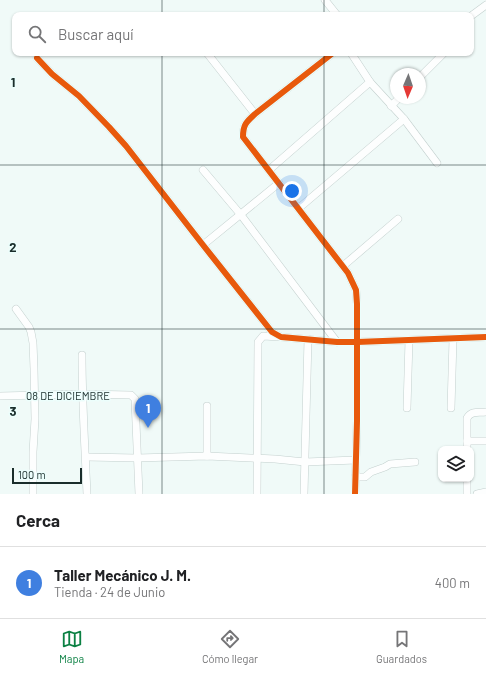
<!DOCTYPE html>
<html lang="es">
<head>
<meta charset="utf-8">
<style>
  body { margin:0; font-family:Barlow,sans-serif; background:#f6f6f6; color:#202124 }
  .controls { position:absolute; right:12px; bottom:12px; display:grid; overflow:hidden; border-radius:8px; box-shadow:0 1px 3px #0004 }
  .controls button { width:36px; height:36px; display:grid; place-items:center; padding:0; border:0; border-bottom:1px solid #e0e0e0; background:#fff; color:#202124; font:20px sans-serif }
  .compass { position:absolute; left:390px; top:68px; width:36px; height:36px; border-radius:50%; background:#fff; box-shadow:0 1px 3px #0004; rotate:182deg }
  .scale { position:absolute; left:12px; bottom:10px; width:70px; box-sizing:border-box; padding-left:4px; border:2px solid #1a2d2b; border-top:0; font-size:11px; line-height:14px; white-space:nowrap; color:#1a2d2b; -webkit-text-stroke:3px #ecfefc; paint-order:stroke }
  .you { position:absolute; left:292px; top:191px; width:14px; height:14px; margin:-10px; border:3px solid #fff; border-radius:50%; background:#1a73e8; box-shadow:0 0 0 6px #1a73e833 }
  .badge { display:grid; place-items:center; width:26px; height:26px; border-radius:50%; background:#0b8043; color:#fff; font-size:13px; font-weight:700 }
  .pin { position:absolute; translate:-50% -33px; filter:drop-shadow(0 1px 2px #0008) }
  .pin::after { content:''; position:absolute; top:21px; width:14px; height:12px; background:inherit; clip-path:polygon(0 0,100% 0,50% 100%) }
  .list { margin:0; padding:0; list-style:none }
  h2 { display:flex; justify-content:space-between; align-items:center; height:52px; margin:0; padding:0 16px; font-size:17px }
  h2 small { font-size:13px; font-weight:400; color:#757577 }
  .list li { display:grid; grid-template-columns:26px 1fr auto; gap:12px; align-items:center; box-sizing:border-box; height:72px; padding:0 16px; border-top:1px solid #e0e0e0 }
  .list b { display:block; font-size:15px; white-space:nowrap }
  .list p { margin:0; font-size:13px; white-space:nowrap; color:#757577 }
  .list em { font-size:13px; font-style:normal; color:#757577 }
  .icon { flex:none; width:22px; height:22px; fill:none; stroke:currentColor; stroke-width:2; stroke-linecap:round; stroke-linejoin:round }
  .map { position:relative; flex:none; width:486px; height:494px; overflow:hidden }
  .search { position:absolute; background:#fff; box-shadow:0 1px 3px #0004; left:12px; right:12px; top:12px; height:44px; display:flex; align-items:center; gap:10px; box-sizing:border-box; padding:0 14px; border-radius:8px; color:#757577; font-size:15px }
  .sheet { height:124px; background:#fff }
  nav { display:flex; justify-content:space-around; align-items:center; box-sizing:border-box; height:56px; border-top:1px solid #e0e0e0; background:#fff; font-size:11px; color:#757577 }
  nav a { display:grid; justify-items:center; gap:2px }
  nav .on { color:#0b8043 }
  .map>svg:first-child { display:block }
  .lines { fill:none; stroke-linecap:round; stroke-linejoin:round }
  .minor-casing { stroke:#c3d0ce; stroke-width:8 }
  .minor { stroke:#fdfefe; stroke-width:7 }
  .cycleway-casing { stroke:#ecfefc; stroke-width:8 }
  .cycleway { stroke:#e8590c; stroke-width:6 }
  .grid { fill:none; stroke:#1a2d2b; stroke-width:1; stroke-opacity:0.55 }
  .labels { text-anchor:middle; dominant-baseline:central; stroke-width:3; stroke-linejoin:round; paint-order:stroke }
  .street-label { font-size:11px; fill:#1a2d2b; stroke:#ecfefc }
  .grid-label { font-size:13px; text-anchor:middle; font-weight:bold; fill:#1a2d2b; stroke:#ecfefc; stroke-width:3; stroke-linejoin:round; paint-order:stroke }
</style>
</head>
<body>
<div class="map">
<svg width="486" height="494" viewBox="0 0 486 494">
  <rect width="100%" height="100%" fill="#f0faf8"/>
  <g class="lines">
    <g class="minor-casing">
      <g id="minor">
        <polyline points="325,0 337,15"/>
        <polyline points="471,16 486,5"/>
        <polyline points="207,53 255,114"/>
        <path d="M 333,53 L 255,114 C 246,122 243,125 243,137 L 348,273 L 356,290 L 357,304 L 357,421 L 355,494"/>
        <polyline points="351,53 370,82 404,119 437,163"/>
        <polyline points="37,58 52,74 79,96 109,127 126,146 203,245 272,332 281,337 337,342 357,342 486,337"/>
        <polyline points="420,77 444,53"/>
        <polyline points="391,106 399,98"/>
        <polyline points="203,170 241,215 337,342"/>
        <polyline points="269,170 370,82"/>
        <polyline points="299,208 404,119"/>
        <polyline points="203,245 279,183"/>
        <polyline points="343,266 398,219"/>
        <polyline points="16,309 29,327 31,332 33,343 34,369 35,419 33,452 33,494"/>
        <path d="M 82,355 C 82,402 85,448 87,494"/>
        <polyline points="0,396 82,394 131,395 135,399 139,494"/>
        <polyline points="407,408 409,340"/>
        <polyline points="451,408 453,339"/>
        <polyline points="467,441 486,441"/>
        <path d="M 467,449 L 467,418 C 472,410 479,413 486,412"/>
        <polyline points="207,456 207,406"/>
        <polyline points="86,457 137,458 207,456 275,459 305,462 356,460"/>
        <polyline points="355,477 365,477 371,472 385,467 390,464 415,462"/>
        <polyline points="257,494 258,342 263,336 280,337"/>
        <polyline points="304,494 308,339"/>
        <polyline points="467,494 467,479"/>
        <polyline points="477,494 486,492"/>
      </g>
    </g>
    <use href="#minor" class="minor"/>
    <g class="cycleway-casing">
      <g id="cycleway">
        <path d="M 333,53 L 255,114 C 246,122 243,125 243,137 L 348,273 L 356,290 L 357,304 L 357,421 L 355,494"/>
        <polyline points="37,58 52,74 79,96 109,127 126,146 203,245 272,332 281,337 337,342 357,342 486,337"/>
      </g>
    </g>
    <use href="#cycleway" class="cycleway"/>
  </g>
  <path class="grid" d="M 162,0 L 162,15M 324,0 L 324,15M 162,53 L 162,494M 324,53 L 324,494M 0,165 L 486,165M 0,329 L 486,329"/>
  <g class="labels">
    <g class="street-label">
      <text x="68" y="395">08 DE DICIEMBRE</text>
    </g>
  </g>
  <g class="grid-label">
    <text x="13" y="87">1</text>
    <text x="13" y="252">2</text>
    <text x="13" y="416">3</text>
  </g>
</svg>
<div class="controls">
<button><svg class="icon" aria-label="layers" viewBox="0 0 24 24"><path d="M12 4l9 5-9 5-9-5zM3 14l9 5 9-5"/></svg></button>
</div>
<svg class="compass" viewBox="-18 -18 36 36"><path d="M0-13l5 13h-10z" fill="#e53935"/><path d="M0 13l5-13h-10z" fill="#757577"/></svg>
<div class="scale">100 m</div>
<div class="you"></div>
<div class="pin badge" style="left:148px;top:428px;background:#3f7fe0">1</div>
<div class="search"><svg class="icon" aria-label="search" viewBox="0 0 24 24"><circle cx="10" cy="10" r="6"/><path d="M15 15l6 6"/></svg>Buscar aquí</div>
</div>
<section class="sheet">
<h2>Cerca<small></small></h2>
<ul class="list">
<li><span class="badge" style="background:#3f7fe0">1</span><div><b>Taller Mecánico J. M.</b><p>Tienda · 24 de Junio</p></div><em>400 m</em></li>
</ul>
</section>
<nav>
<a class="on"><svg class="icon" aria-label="map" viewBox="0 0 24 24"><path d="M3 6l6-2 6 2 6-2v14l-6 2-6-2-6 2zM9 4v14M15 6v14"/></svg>Mapa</a>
<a><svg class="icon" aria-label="directions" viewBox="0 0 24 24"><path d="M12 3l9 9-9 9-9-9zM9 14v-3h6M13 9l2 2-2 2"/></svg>Cómo llegar</a>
<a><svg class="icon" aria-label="saved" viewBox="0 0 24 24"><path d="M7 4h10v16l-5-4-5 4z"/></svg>Guardados</a>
</nav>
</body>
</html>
